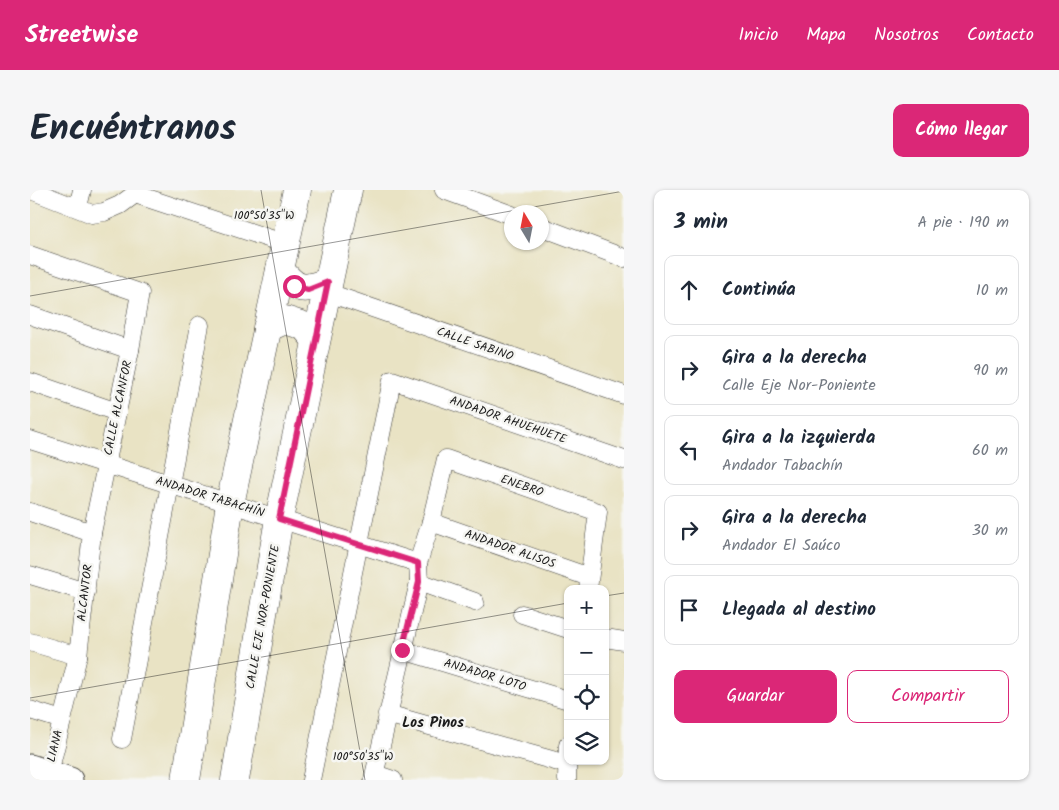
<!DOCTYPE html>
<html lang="es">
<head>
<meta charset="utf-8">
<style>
  body { margin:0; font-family:Kalam,sans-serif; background:#f6f6f7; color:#1f2937 }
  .controls { position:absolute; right:15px; bottom:15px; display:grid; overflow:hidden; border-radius:10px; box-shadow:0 1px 4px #0004 }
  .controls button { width:45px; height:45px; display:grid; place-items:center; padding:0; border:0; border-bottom:1px solid #e0e1e3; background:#fff; color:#1f2937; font:25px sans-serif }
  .compass { position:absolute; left:474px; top:15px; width:45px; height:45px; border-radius:50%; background:#fff; box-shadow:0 1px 4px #0004; rotate:350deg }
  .stop { position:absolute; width:15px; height:15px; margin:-11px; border:4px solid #db2777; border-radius:50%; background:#fff }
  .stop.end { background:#db2777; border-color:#fff; box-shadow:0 1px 5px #0008 }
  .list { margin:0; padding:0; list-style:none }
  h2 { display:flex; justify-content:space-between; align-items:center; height:65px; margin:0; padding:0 20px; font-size:21px }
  h2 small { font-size:16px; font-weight:400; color:#747a83 }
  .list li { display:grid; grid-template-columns:32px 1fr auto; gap:15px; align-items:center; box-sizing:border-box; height:70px; margin:0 10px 10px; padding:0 10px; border:1px solid #e0e1e3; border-radius:10px }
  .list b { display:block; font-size:19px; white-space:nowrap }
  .list p { margin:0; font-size:16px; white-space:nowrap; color:#747a83 }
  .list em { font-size:16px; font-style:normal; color:#747a83 }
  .actions { display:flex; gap:10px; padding:15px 20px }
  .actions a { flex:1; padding:11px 0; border:1px solid #db2777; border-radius:10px; text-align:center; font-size:18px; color:#db2777 }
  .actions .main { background:#db2777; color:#fff }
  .icon { flex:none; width:28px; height:28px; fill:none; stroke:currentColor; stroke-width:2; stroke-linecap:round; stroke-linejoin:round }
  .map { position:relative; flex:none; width:594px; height:590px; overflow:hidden; border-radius:10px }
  header { display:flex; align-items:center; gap:30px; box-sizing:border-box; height:70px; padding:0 25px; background:#db2777; color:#fff }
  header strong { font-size:24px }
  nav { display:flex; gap:28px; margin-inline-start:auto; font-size:18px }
  .intro { display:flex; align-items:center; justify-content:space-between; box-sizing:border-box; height:120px; padding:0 30px }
  h1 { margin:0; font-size:35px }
  .button { padding:12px 22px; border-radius:10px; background:#db2777; color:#fff; font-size:18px; font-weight:700 }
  main { display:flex; gap:30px; padding:0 30px }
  aside { flex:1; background:#fff; border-radius:10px; box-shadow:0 1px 4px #0004 }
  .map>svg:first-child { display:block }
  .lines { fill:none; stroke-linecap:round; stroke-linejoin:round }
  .street-casing { stroke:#3b3a35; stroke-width:19 }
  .secondary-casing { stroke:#3b3a35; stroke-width:27 }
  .primary-casing { stroke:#3b3a35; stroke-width:29 }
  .street { stroke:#fff; stroke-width:18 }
  .secondary { stroke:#fff; stroke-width:25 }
  .primary { stroke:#fff; stroke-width:28 }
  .route { stroke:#db2777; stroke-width:6 }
  .ticks { fill:none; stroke:#1c1c1c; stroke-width:1; stroke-opacity:0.45 }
  .labels { text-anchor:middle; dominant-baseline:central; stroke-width:5; stroke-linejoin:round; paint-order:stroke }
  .street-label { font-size:12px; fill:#1c1c1c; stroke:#f6f6f2 }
  .quarter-label { font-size:15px; font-weight:bold; fill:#1c1c1c; stroke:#f6f6f2 }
  .ticks-label { font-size:12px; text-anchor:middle; fill:#1c1c1c; stroke:#f6f6f2; stroke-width:5; stroke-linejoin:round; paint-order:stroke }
</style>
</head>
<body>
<header>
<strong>Streetwise</strong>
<nav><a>Inicio</a><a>Mapa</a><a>Nosotros</a><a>Contacto</a></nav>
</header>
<div class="intro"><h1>Encuéntranos</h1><a class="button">Cómo llegar</a></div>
<main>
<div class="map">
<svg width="594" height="590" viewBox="0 0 594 590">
  <rect width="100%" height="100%" fill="#f6f6f2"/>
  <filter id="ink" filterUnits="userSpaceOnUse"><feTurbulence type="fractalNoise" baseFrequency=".02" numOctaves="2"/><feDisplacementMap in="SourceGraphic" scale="10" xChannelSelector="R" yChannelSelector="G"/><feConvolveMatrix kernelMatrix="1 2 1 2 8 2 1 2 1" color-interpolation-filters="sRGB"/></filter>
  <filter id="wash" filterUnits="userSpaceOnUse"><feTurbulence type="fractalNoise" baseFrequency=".0096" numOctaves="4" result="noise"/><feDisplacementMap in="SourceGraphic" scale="20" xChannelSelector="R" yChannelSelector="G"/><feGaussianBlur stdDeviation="1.12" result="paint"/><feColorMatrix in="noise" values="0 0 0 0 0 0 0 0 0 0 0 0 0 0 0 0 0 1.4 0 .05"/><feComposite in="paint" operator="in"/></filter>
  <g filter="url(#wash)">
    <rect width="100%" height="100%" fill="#e9e3c4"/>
  </g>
  <g filter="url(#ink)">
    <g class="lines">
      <g class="street-casing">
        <g id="street">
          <polyline points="1,0 62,24 74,22 90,15 105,4 106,0"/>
          <polyline points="414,0 482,25"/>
          <polyline points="105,4 256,54"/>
          <polyline points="48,17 52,0"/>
          <polyline points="512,37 594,68"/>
          <polyline points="0,65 110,103 100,160 62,343 48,466 19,583"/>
          <polyline points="296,102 594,205"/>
          <polyline points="0,125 100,160"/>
          <polyline points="0,192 87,222"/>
          <polyline points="0,250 388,373"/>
          <polyline points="0,322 62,343"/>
          <polyline points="401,332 559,387"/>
          <polyline points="0,385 56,402"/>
          <polyline points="389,392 445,412"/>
          <polyline points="492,424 538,439"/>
          <polyline points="575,448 594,451"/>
          <polyline points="0,452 48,466"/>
          <polyline points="372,460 538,510"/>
          <polyline points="0,520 32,530"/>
          <polyline points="357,524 536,574"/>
          <polyline points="92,549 170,135"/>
          <polyline points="345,584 363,590"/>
          <polyline points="281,590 362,190 594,270"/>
          <polyline points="343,590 389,392 388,373 401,332 416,269 568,322 558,399"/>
          <polyline points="537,590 538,555"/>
        </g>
      </g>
      <g class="secondary-casing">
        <polyline id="secondary" points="0,577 40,590"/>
      </g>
      <g class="primary-casing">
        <g id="primary">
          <path d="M 250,80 C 268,101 272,101 298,92"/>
          <polyline points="237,138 255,130 274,136 286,150"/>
          <polyline points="156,590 200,314 267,0"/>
          <polyline points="205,590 249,329 318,0"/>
        </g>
      </g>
      <use href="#street" class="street"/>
      <use href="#secondary" class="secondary"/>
      <use href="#primary" class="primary"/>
    </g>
  </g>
  <g class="lines" filter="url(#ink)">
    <polyline class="route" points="264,96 278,100 298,92 249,329 388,373 389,392 372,460"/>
  </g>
  <path class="ticks" d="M 231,0 L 335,590M 0,106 L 594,1M 575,406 L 594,403M 0,508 L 538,413"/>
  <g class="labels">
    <g class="street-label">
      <text transform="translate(445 154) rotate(19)">CALLE SABINO</text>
      <text transform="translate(88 218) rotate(-78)">CALLE ALCANFOR</text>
      <text transform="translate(478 230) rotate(19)">ANDADOR AHUEHUETE</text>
      <text transform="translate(492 296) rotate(19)">ENEBRO</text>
      <text transform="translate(180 307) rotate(17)">ANDADOR TABACHÍN</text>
      <text transform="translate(480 359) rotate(19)">ANDADOR ALISOS</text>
      <text transform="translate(55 403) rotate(-83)">ALCANTOR</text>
      <text transform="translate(233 427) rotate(-80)">CALLE EJE NOR-PONIENTE</text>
      <text transform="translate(455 485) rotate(17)">ANDADOR LOTO</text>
      <text transform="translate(25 556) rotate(-76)">LIANA</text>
    </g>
    <g class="quarter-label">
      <text x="403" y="533">Los Pinos</text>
    </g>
  </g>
  <g class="ticks-label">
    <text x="234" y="29">100°50'35"W</text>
    <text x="333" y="570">100°50'35"W</text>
  </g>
</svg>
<div class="controls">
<button>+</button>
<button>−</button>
<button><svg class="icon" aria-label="locate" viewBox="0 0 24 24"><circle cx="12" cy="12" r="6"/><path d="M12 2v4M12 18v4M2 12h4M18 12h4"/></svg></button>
<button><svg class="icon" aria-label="layers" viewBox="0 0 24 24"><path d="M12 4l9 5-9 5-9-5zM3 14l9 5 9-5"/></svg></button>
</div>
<svg class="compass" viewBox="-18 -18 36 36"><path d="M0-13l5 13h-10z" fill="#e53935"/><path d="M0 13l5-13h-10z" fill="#747a83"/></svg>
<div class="stop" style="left:264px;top:96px"></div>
<div class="stop end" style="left:372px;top:460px"></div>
</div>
<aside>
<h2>3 min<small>A pie · 190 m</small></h2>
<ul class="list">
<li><svg class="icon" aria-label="ahead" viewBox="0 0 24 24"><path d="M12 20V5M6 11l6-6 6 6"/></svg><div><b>Continúa</b></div><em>10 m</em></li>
<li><svg class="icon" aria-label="right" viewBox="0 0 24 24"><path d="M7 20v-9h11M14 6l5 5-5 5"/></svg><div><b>Gira a la derecha</b><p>Calle Eje Nor-Poniente</p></div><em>90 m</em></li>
<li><svg class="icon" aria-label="left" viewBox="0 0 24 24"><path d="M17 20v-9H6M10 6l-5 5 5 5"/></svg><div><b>Gira a la izquierda</b><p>Andador Tabachín</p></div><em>60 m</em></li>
<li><svg class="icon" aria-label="right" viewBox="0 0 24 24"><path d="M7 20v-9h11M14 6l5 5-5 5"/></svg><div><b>Gira a la derecha</b><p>Andador El Saúco</p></div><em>30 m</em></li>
<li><svg class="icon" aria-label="arrive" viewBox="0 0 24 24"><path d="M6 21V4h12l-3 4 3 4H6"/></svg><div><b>Llegada al destino</b></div></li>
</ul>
<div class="actions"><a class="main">Guardar</a><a>Compartir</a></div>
</aside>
</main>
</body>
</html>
